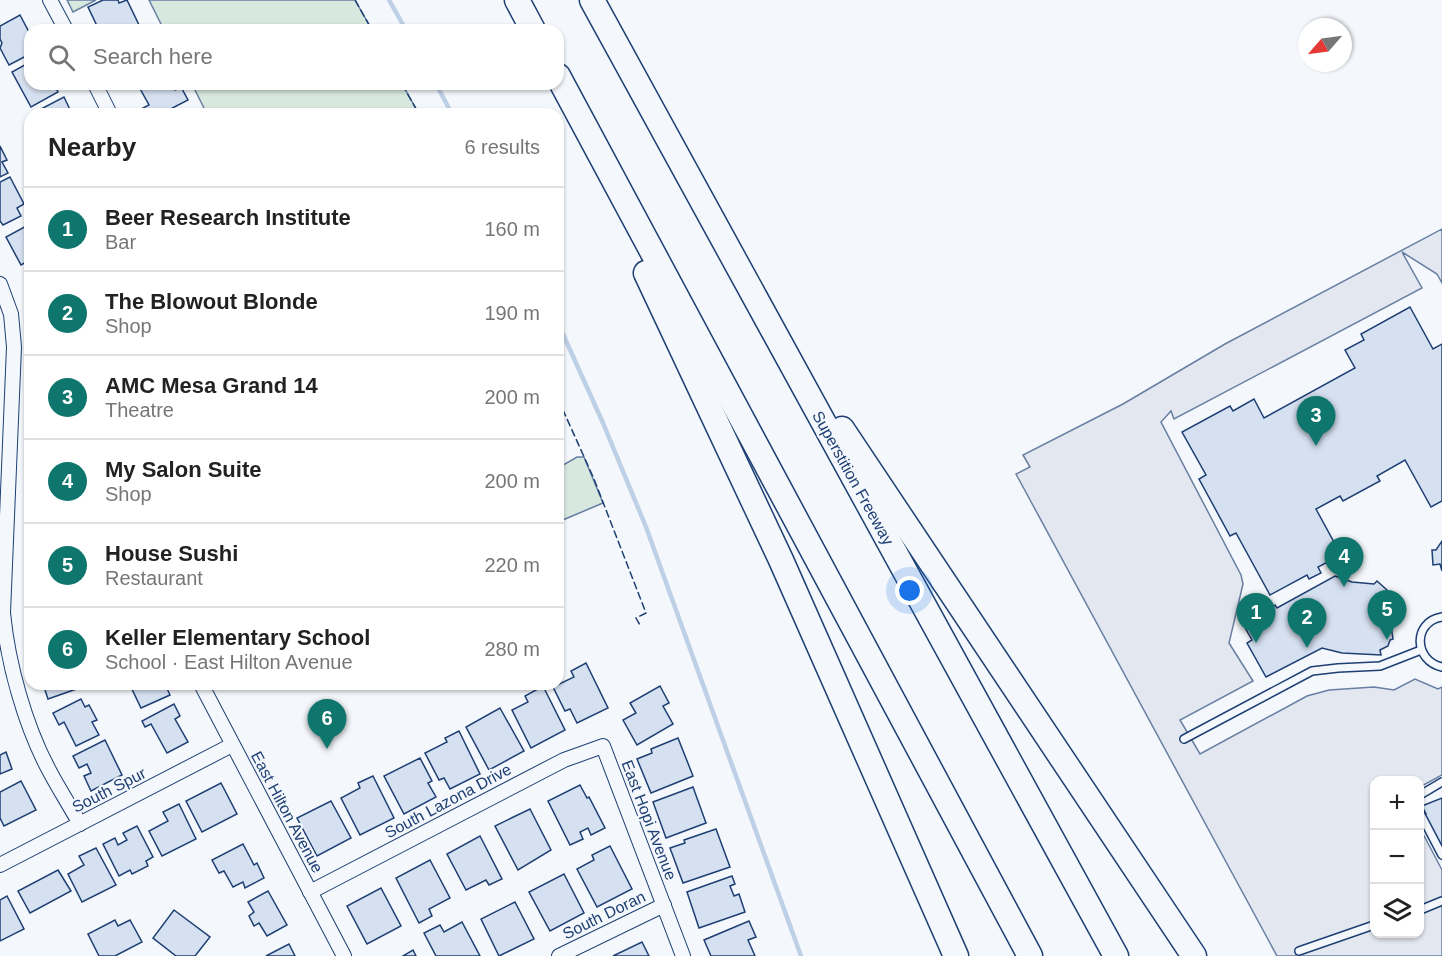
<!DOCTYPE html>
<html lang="en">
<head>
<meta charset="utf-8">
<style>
  body { margin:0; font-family:Helvetica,sans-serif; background:#f2f2f2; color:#222 }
  .controls { position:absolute; right:18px; bottom:18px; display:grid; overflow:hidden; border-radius:12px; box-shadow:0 2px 4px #0004 }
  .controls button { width:54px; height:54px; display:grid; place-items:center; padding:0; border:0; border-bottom:2px solid #e0e0e0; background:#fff; color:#222; font:30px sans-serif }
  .compass { position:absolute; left:1298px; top:18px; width:54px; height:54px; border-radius:50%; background:#fff; box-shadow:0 2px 4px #0004; rotate:242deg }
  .you { position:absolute; left:910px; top:591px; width:21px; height:21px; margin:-15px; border:4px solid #fff; border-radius:50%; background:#1a73e8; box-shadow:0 0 0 9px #1a73e833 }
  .badge { display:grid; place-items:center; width:39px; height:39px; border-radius:50%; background:#0f766e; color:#fff; font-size:20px; font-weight:700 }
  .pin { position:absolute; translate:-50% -50px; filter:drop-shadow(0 2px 3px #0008) }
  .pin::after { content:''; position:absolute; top:32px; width:21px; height:18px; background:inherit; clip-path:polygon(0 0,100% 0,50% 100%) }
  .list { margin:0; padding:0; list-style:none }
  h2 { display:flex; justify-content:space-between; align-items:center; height:78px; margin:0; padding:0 24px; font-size:26px }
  h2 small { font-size:20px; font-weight:400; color:#767676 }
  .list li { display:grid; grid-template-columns:39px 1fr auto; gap:18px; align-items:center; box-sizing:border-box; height:84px; padding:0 24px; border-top:2px solid #e0e0e0 }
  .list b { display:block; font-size:22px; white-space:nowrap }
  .list p { margin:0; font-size:20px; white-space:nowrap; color:#767676 }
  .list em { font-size:20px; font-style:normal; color:#767676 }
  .icon { flex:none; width:33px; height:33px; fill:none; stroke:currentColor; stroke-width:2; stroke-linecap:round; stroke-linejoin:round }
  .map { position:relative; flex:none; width:1442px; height:956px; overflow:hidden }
  .search { position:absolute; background:#fff; box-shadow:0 2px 4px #0004; left:24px; top:24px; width:540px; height:66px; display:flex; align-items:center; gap:15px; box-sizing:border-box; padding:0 21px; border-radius:18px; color:#767676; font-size:22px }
  .panel { position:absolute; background:#fff; box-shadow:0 2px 4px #0004; left:24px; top:108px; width:540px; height:582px; border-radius:18px }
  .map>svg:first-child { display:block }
  .green { fill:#d7e8df; stroke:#687fa3; stroke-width:1.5 }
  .parking { fill:#e3e8f0; stroke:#687fa3; stroke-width:1.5 }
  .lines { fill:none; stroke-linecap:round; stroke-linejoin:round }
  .stream { stroke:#bed0e5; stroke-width:4.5 }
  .building { fill:#d5e0f0; stroke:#1d3f73; stroke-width:1.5 }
  .lane-casing { stroke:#1d3f73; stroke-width:10 }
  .street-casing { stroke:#1d3f73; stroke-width:16 }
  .highway-casing { stroke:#1d3f73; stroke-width:27 }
  .lane { stroke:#f4f7fb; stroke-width:7 }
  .street { stroke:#f4f7fb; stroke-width:14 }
  .highway { stroke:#f4f7fb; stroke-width:24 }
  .fence { stroke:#1d3f73; stroke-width:1.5; stroke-dasharray:8 3; stroke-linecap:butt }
  .labels { text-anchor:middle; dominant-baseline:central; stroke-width:4.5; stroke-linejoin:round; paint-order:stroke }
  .street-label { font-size:16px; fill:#1d3f73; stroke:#f4f7fb }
</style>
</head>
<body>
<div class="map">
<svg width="1442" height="956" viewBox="0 0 1442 956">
  <rect width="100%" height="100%" fill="#f4f7fb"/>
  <g class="green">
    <polygon points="67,0 96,0 73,12"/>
    <polygon points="149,0 355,0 372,30 164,30"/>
    <polygon points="192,84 402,84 419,114 207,114"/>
    <polygon points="577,457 584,457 603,503 558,522 558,468"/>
  </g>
  <polygon class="parking" points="1442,229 1442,283 1437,274 1402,252 1422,288 1174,419 1171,411 1161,422 1241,575 1243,584 1229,643 1253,681 1180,720 1200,754 1307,696 1329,690 1374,687 1394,690 1415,679 1438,689 1442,687 1442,775 1420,787 1420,780 1374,780 1374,934 1420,934 1420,828 1442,870 1442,956 1277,956 1016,474 1030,467 1023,455 1123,404 1225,344"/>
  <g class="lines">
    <g class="stream">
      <polyline points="389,0 406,30"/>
      <polyline points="436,84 452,114"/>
      <polyline points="558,323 603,423 646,527 801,956"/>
    </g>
  </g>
  <g class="building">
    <polygon points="103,0 118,0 119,3 127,0 139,25 129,30 99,30 88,7"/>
    <polygon points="20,15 30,34 30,54 9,65 0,48 2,43 0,39 0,26"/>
    <polygon points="30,62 30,84 54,84 58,92 31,107 12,72"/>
    <polygon points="140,84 172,84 175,90 181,87 188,100 161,114 143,114 141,109 149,105 138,85"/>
    <polygon points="64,97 72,114 41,114 39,110"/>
    <polygon points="0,146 7,160 2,162 8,173 0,177"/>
    <polygon points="10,177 24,204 17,208 21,216 3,225 0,221 0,182"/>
    <polygon points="30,224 30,260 21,265 6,237"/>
    <polygon points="1410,307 1433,349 1442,344 1442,501 1431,507 1405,460 1377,476 1380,481 1343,501 1340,496 1316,509 1341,555 1318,567 1321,573 1309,579 1307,575 1270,595 1236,533 1230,536 1199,479 1206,475 1182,432 1230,406 1233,411 1254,399 1264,418 1355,368 1345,350 1364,340 1361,334"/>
    <polygon points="1442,541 1442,571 1440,564 1433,565 1432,550 1436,550"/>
    <polygon points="1335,576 1352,582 1374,584 1377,581 1387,590 1386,593 1393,639 1390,640 1388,646 1380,650 1381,655 1342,653 1322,648 1266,677 1247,643 1252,640 1244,626 1275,605 1277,608"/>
    <polygon points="586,663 608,708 577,723 570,709 565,711 553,687 574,677 571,671"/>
    <polygon points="43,684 84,684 85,686 48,699"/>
    <polygon points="132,684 165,684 170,695 141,708 130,685"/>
    <polygon points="543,686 565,730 531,748 512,710 528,702 525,696"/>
    <polygon points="660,686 669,703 663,706 673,724 637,745 623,720 636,713 630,703"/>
    <polygon points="81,699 85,707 89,705 97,720 92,722 99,735 76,746 64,722 59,725 53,713"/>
    <polygon points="174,704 180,716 175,719 188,742 167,753 151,724 145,727 142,721"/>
    <polygon points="500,708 524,751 489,770 466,727"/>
    <polygon points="459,731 480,774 450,789 444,778 439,780 425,753 447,742 445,738"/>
    <polygon points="678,738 693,776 651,793 637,759 652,753 651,749"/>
    <polygon points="105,740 122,775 91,791 84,776 91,773 87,764 79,768 73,756"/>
    <polygon points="6,752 12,769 0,774 0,755"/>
    <polygon points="420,758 432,781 428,783 436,797 404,814 384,776"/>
    <polygon points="373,776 394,818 360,835 341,798 360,788 358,783"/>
    <polygon points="21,781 36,810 4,826 0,818 0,792"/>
    <polygon points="221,783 237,814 202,832 186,801"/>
    <polygon points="580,785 587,798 589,797 605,828 591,835 588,828 580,832 583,839 570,845 548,801"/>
    <polygon points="693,787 706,823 666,838 653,802"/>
    <polygon points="1442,798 1442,847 1424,815 1426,814 1422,806"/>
    <polygon points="331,801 351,838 317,856 297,818"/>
    <polygon points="179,804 196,839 162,856 149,831 168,821 163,812"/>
    <polygon points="530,809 551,850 518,870 495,826"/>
    <polygon points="137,826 153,857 146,861 148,866 132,874 130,870 119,876 103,844 115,838 118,845 127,840 123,833"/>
    <polygon points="716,829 730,867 683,883 670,848 685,843 684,840"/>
    <polygon points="480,836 502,879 489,885 486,880 466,890 447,854"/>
    <polygon points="243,844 254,865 257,863 264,878 245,888 243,882 233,887 224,871 219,873 212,860"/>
    <polygon points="610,846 632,889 597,907 577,869 594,860 592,855"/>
    <polygon points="96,848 116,885 82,902 68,874 84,865 79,856"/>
    <polygon points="430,860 450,898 429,909 432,916 419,923 396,878"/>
    <polygon points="58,870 71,891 30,913 18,891"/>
    <polygon points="564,874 584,913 550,931 529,892"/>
    <polygon points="732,876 735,884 730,886 734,896 739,894 745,912 699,928 687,892"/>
    <polygon points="381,888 401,926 367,944 347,906"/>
    <polygon points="268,891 287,925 267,936 259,923 254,926 249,916 254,912 248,902"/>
    <polygon points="7,896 24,929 0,941 0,900"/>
    <polygon points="515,902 534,939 499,956 481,919"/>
    <polygon points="174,910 210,937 195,956 176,956 153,938"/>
    <polygon points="115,920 118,926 130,920 142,942 115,956 99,956 88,934"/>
    <polygon points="749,921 756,937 748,940 755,956 711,956 704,940"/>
    <polygon points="462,922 480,956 436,956 424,933 440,925 444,932"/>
    <polygon points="642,942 649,956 613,956"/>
    <polygon points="289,944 295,956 266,956"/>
    <polygon points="413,950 416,956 403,956"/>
  </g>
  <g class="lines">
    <g class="lane-casing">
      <g id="lane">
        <path d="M 1442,617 C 1412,622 1414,661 1442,667"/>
        <polyline points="1184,739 1312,671 1338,668 1380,666 1421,650"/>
        <polyline points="1420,795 1442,782"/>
        <polyline points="1420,813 1442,855"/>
        <polyline points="1420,910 1442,901"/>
        <polyline points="1299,951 1374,925"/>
      </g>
    </g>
    <g class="street-casing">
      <g id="street">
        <polyline points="50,0 66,30"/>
        <polyline points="95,84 110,114"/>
        <path d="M 0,284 L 11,314 L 14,347 L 3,613 C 8,664 25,726 50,772 C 59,789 70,806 80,824"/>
        <polyline points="201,684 344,956"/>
        <polyline points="0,865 232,745"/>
        <polyline points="310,892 564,760 603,746 683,956"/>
        <polyline points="559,956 664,905"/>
      </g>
    </g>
    <g class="highway-casing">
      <g id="highway">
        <polyline points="517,0 533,30"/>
        <polyline points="592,0 1116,956"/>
        <polyline points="558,76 1030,956"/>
        <polyline points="646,273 781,560 956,956"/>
        <polyline points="842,429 1194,956"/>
      </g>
    </g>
    <use href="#lane" class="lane"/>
    <use href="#street" class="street"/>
    <use href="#highway" class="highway"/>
    <g class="fence">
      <polyline points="355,0 372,30"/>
      <polyline points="402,84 419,114"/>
      <polyline points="558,399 594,479 646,613 636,618 641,627"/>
    </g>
  </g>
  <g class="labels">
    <g class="street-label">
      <text transform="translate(853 478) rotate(61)">Superstition Freeway</text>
      <text transform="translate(109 790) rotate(-27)">South Spur</text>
      <text transform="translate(448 801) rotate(-28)">South Lazona Drive</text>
      <text transform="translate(287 812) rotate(62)">East Hilton Avenue</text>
      <text transform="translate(649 820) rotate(69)">East Hopi Avenue</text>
      <text transform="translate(604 915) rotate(-26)">South Doran</text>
    </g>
  </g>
</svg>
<div class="controls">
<button>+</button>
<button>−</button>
<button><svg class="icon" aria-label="layers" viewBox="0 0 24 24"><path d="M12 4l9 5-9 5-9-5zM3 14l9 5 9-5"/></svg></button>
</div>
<svg class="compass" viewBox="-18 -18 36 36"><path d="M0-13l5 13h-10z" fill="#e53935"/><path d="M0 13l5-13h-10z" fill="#767676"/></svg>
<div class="you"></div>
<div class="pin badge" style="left:1256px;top:643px">1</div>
<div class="pin badge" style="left:1307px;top:648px">2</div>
<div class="pin badge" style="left:1316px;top:446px">3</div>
<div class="pin badge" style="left:1344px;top:587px">4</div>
<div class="pin badge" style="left:1387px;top:640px">5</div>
<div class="pin badge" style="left:327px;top:749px">6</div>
<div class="search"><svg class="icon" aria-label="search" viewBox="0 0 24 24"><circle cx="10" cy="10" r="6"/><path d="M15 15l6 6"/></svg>Search here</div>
<section class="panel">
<h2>Nearby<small>6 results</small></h2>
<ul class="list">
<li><span class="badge">1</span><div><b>Beer Research Institute</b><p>Bar</p></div><em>160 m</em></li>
<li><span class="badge">2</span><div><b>The Blowout Blonde</b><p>Shop</p></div><em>190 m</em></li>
<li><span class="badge">3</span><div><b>AMC Mesa Grand 14</b><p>Theatre</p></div><em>200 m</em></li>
<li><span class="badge">4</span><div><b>My Salon Suite</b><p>Shop</p></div><em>200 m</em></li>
<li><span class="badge">5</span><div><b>House Sushi</b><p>Restaurant</p></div><em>220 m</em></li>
<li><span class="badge">6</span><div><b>Keller Elementary School</b><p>School · East Hilton Avenue</p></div><em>280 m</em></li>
</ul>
</section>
</div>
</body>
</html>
